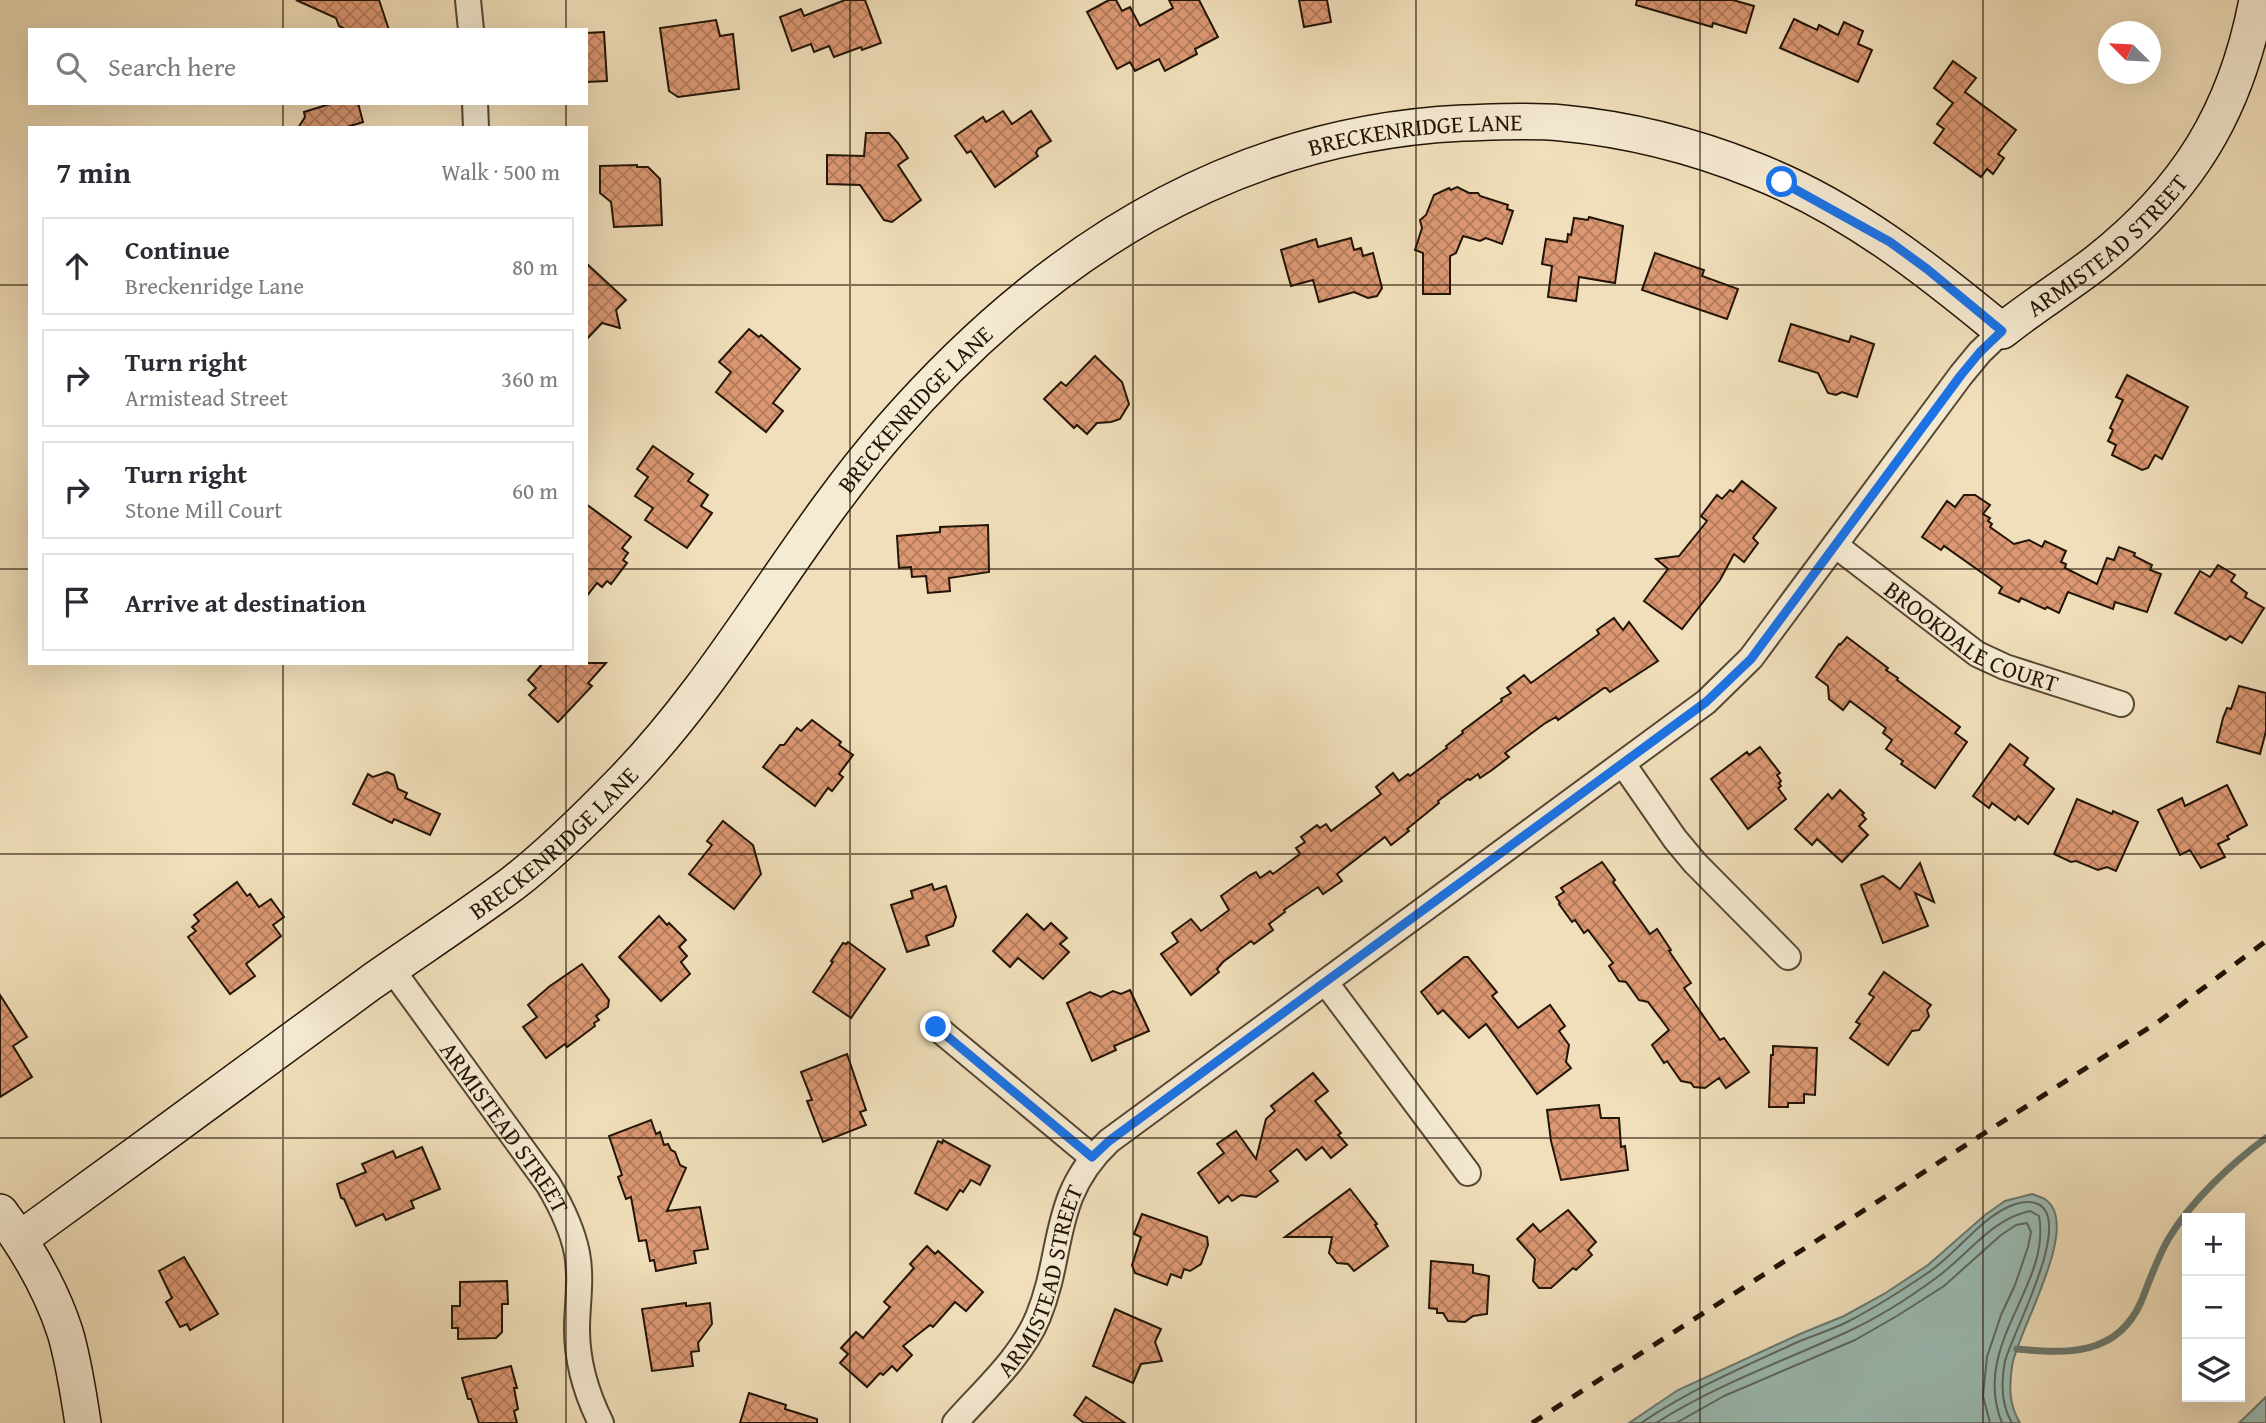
<!DOCTYPE html>
<html lang="en">
<head>
<meta charset="utf-8">
<style>
  body { margin:0; font-family:"Gentium Book Plus",serif; background:#f7f7f7; color:#2b2b33 }
  .controls { position:absolute; right:21px; bottom:21px; display:grid; overflow:hidden; border-radius:0px; box-shadow:0 7px 28px #0002 }
  .controls button { width:63px; height:63px; display:grid; place-items:center; padding:0; border:0; border-bottom:2px solid #e1e1e2; background:#fff; color:#2b2b33; font:35px sans-serif }
  .compass { position:absolute; left:2098px; top:21px; width:63px; height:63px; border-radius:50%; background:#fff; box-shadow:0 7px 28px #0002; rotate:294deg }
  .stop { position:absolute; width:21px; height:21px; margin:-16px; border:5px solid #1a73e8; border-radius:50%; background:#fff }
  .stop.end { background:#1a73e8; border-color:#fff; box-shadow:0 2px 7px #0008 }
  .list { margin:0; padding:0; list-style:none }
  h2 { display:flex; justify-content:space-between; align-items:center; height:91px; margin:0; padding:0 28px; font-size:30px }
  h2 small { font-size:23px; font-weight:400; color:#7c7c81 }
  .list li { display:grid; grid-template-columns:46px 1fr auto; gap:21px; align-items:center; box-sizing:border-box; height:98px; margin:0 14px 14px; padding:0 14px; border:2px solid #e1e1e2; border-radius:0px }
  .list b { display:block; font-size:26px; white-space:nowrap }
  .list p { margin:0; font-size:23px; white-space:nowrap; color:#7c7c81 }
  .list em { font-size:23px; font-style:normal; color:#7c7c81 }
  .icon { flex:none; width:38px; height:38px; fill:none; stroke:currentColor; stroke-width:2; stroke-linecap:round; stroke-linejoin:round }
  .map { position:relative; flex:none; width:2266px; height:1423px; overflow:hidden }
  .search { position:absolute; background:#fff; box-shadow:0 7px 28px #0002; left:28px; top:28px; width:560px; height:77px; display:flex; align-items:center; gap:18px; box-sizing:border-box; padding:0 24px; border-radius:0px; color:#7c7c81; font-size:26px }
  .panel { position:absolute; background:#fff; box-shadow:0 7px 28px #0002; left:28px; top:126px; width:560px; height:539px; border-radius:0px }
  .map>svg:first-child { display:block }
  .water { fill:#9bbcb5; stroke:#6b796f; stroke-width:2 }
  .lines { fill:none; stroke-linecap:round; stroke-linejoin:round }
  .shore { stroke:#5e685e; stroke-width:2 }
  .stream { stroke:#6b796f; stroke-width:7 }
  .building { fill:url(#building-cross-hatch); stroke:#221406; stroke-width:2 }
  .street-casing { stroke:#564733; stroke-width:28 }
  .secondary-casing { stroke:#221406; stroke-width:38 }
  .street { stroke:#f5ead2; stroke-width:24 }
  .secondary { stroke:#f5ead2; stroke-width:35 }
  .rail { stroke:#221406; stroke-width:5; stroke-dasharray:12 12; stroke-linecap:butt }
  .route { stroke:#1a73e8; stroke-width:9 }
  .grid { fill:none; stroke:#221406; stroke-width:2; stroke-opacity:0.55 }
  .labels { text-anchor:middle; dominant-baseline:central; stroke-width:6; stroke-linejoin:round; paint-order:stroke }
  .street-label { font-size:24px; fill:#221406; stroke:#f5ead2 }
</style>
</head>
<body>
<div class="map">
<svg width="2266" height="1423" viewBox="0 0 2266 1423">
  <defs>
    <pattern id="building-cross-hatch" width="8" height="8" patternUnits="userSpaceOnUse" patternTransform="scale(1.75)"><rect width="8" height="8" fill="#dc9873"/><path d="M0 0l8 8M0 8l8-8" fill="none" stroke="#b27b5c"/></pattern>
  </defs>
  <rect width="100%" height="100%" fill="#f0dfba"/>
  <filter id="stains"><feTurbulence type="fractalNoise" baseFrequency=".00286" numOctaves="4"/><feColorMatrix values="0 0 0 0 .2 0 0 0 0 .09 0 0 0 0 .02 0 0 0 .5 -.17"/></filter>
  <radialGradient id="worn" r=".72"><stop offset=".6" stop-color="#630" stop-opacity="0"/><stop offset="1" stop-color="#630" stop-opacity=".3"/></radialGradient>
  <g class="water">
    <path d="M 2032,1194 C 2036,1196 2042,1197 2046,1200 C 2082,1226 2017,1332 2012,1366 C 2009,1387 2009,1405 2020,1423 L 1629,1423 L 1678,1390 L 1800,1334 L 1844,1316 L 1884,1294 L 1928,1265 L 1985,1215 L 2005,1201 Z"/>
    <polygon points="2266,1397 2266,1423 2239,1423"/>
  </g>
  <g class="lines">
    <g class="shore">
      <path d="M 1641,1423 C 1691,1389 1745,1366 1800,1341 C 1817,1334 1834,1329 1849,1321 C 1876,1307 1901,1291 1926,1274 C 1955,1256 1976,1222 2008,1207 C 2017,1203 2029,1200 2038,1204 C 2074,1221 2012,1334 2005,1361 C 2001,1382 2001,1405 2012,1423"/>
      <path d="M 1656,1423 C 1717,1384 1784,1361 1849,1331 C 1879,1317 1909,1298 1936,1278 C 1968,1255 1991,1219 2030,1211 L 2039,1216 C 2052,1286 1970,1344 2002,1423"/>
      <polyline points="1676,1423 1724,1396 1855,1340 1897,1316 1944,1286 2001,1235 2016,1225 2027,1223 2031,1232 2028,1247 2015,1285 2001,1315 1987,1357 1983,1396 1990,1423"/>
    </g>
    <path class="stream" d="M 2017,1349 C 2067,1354 2117,1356 2141,1302 C 2150,1280 2157,1258 2169,1238 C 2191,1201 2232,1163 2266,1138"/>
  </g>
  <g class="building">
    <polygon points="296,0 379,0 389,30 347,30 339,26 336,18"/>
    <polygon points="845,0 865,0 881,43 862,50 861,47 834,57 829,46 814,52 811,44 792,51 780,17 801,9 804,16"/>
    <polygon points="1109,0 1116,0 1122,11 1130,7 1140,26 1173,8 1169,0 1199,0 1218,37 1195,49 1197,54 1165,71 1159,59 1135,71 1130,62 1117,69 1087,12"/>
    <polygon points="1299,0 1327,0 1331,22 1304,27"/>
    <polygon points="1637,0 1733,0 1754,6 1746,33 1713,23 1712,27 1636,5"/>
    <polygon points="1794,19 1817,30 1819,25 1838,35 1844,22 1863,31 1858,44 1872,50 1858,82 1780,48"/>
    <polygon points="716,20 720,36 733,34 739,89 678,97 669,91 660,28"/>
    <polygon points="604,32 607,81 586,82 586,33"/>
    <polygon points="1953,61 1976,78 1965,92 2016,130 1998,154 2004,158 1993,174 1987,169 1981,177 1934,143 1944,129 1937,124 1953,103 1934,88"/>
    <polygon points="333,103 358,103 363,122 344,128 298,128 305,117 304,112"/>
    <polygon points="1003,111 1012,124 1031,111 1051,141 1038,149 1036,153 1038,156 995,187 971,151 967,153 955,136 983,117 986,122"/>
    <polygon points="866,133 889,133 898,143 908,158 898,165 921,200 892,222 884,220 860,185 827,184 827,155 864,156"/>
    <polygon points="637,165 637,167 648,167 660,179 662,225 614,227 611,202 600,193 600,166"/>
    <polygon points="1457,187 1469,193 1478,193 1480,196 1508,205 1507,209 1513,211 1502,244 1486,238 1480,241 1463,236 1456,253 1450,256 1450,294 1423,294 1423,253 1415,250 1422,228 1420,220 1426,215 1434,195 1449,188 1451,190"/>
    <polygon points="1589,217 1623,226 1615,283 1579,277 1576,301 1548,297 1552,266 1542,264 1546,239 1567,242 1568,234 1571,235 1574,218 1588,220"/>
    <polygon points="1351,238 1354,250 1361,248 1363,256 1373,253 1382,288 1377,296 1368,298 1354,292 1319,302 1313,280 1291,286 1281,250 1316,239 1318,247"/>
    <polygon points="1655,253 1704,270 1702,276 1738,289 1727,319 1642,290"/>
    <polygon points="586,263 626,300 616,310 620,328 602,323 586,340"/>
    <polygon points="1791,324 1849,342 1851,336 1874,344 1857,397 1842,392 1836,395 1828,393 1818,373 1779,361"/>
    <polygon points="749,329 759,337 761,335 800,369 773,403 783,411 766,432 716,392 731,372 719,362"/>
    <polygon points="1095,356 1122,382 1129,404 1120,419 1111,422 1097,423 1087,434 1077,425 1074,428 1044,399 1061,382 1066,386"/>
    <polygon points="2127,375 2188,407 2162,459 2155,455 2148,468 2142,470 2112,455 2116,445 2108,441 2113,430 2110,428 2123,400 2116,397"/>
    <polygon points="653,446 693,474 688,481 708,495 701,506 712,513 687,548 645,520 653,508 635,496 648,477 637,469"/>
    <polygon points="1742,481 1776,508 1753,538 1758,543 1744,562 1734,554 1720,580 1682,629 1644,601 1668,569 1656,559 1679,556 1707,521 1701,516 1717,495 1722,499 1730,490 1733,492"/>
    <polygon points="1964,495 1975,495 1990,505 1983,514 1990,518 1988,521 1992,524 1990,527 2014,544 2029,540 2042,547 2045,541 2066,551 2061,562 2066,564 2065,568 2097,584 2107,558 2114,560 2119,547 2135,553 2134,556 2152,565 2150,570 2161,574 2147,612 2115,602 2113,609 2068,592 2059,613 2047,607 2045,609 2021,598 2019,602 1999,593 2002,587 1944,546 1941,550 1922,537 1947,501 1955,507"/>
    <polygon points="586,504 631,537 622,548 628,553 623,560 627,563 611,584 607,581 602,587 597,583 586,597"/>
    <polygon points="988,525 989,572 949,578 950,591 928,593 926,576 912,577 911,567 899,568 897,536 940,532 940,527"/>
    <polygon points="2218,565 2235,575 2231,581 2247,593 2245,597 2264,608 2242,643 2230,636 2226,640 2175,613 2200,571 2210,577"/>
    <polygon points="1614,618 1623,630 1629,622 1658,661 1610,692 1606,688 1604,688 1558,720 1556,717 1544,724 1505,753 1509,757 1492,770 1480,778 1478,774 1470,780 1468,779 1438,801 1439,803 1407,829 1409,831 1391,845 1385,837 1337,874 1342,881 1323,894 1318,887 1284,910 1285,912 1269,924 1273,930 1254,944 1251,941 1223,962 1217,969 1219,972 1191,995 1161,954 1178,942 1172,933 1191,919 1201,931 1229,910 1221,896 1250,875 1256,872 1260,878 1270,871 1273,874 1300,854 1296,848 1305,842 1301,837 1317,825 1320,828 1326,824 1331,831 1381,794 1376,787 1393,773 1399,781 1408,774 1410,776 1447,748 1446,746 1463,733 1462,731 1502,701 1501,699 1511,693 1507,688 1524,675 1531,683 1599,634 1597,630"/>
    <polygon points="1847,637 1888,668 1886,670 1898,678 1897,680 1960,727 1955,733 1967,742 1935,788 1901,764 1903,761 1886,749 1892,740 1883,733 1886,728 1850,701 1843,710 1829,699 1828,686 1816,677 1839,644 1840,645"/>
    <polygon points="543,663 606,663 588,683 592,686 558,722 529,695 536,688 528,680"/>
    <polygon points="2239,686 2266,693 2266,731 2260,754 2217,742 2223,718 2227,708 2231,709"/>
    <polygon points="812,720 841,742 839,745 853,755 839,774 843,777 832,791 828,788 815,806 763,767 780,745 784,745 797,728 801,731"/>
    <polygon points="2010,744 2028,758 2024,765 2054,789 2028,824 2018,816 2015,820 1992,803 1989,808 1973,796"/>
    <polygon points="1760,747 1780,773 1777,775 1781,781 1779,783 1781,786 1778,788 1786,799 1748,829 1711,779 1747,752 1749,755"/>
    <polygon points="387,772 394,775 398,789 407,793 405,798 440,814 430,835 394,819 392,823 353,804 368,774 373,777"/>
    <polygon points="2227,785 2247,825 2227,836 2229,839 2218,844 2225,857 2201,868 2190,850 2180,855 2158,810 2182,798 2185,806"/>
    <polygon points="1840,790 1864,813 1862,815 1866,819 1859,826 1868,835 1842,862 1817,839 1812,845 1795,829 1828,794 1832,799"/>
    <polygon points="2077,799 2112,814 2113,811 2138,822 2116,871 2107,867 2098,870 2076,861 2071,862 2054,854"/>
    <polygon points="723,821 753,845 761,874 734,909 689,874 712,845 707,841"/>
    <polygon points="1602,862 1615,880 1613,882 1650,934 1657,929 1671,950 1669,951 1691,983 1684,988 1720,1040 1724,1038 1749,1072 1726,1088 1719,1078 1705,1088 1694,1087 1691,1083 1681,1081 1667,1061 1664,1063 1652,1045 1669,1030 1648,1002 1639,1000 1626,982 1619,981 1609,966 1613,963 1588,930 1584,933 1575,920 1572,922 1559,904 1560,903 1556,897 1564,892 1561,888"/>
    <polygon points="1920,863 1934,902 1915,893 1928,926 1883,943 1861,885 1883,876 1900,889"/>
    <polygon points="237,882 247,896 250,894 259,907 271,899 284,917 273,925 281,936 246,964 255,976 230,994 188,937 196,931 192,927 199,921 194,915"/>
    <polygon points="932,884 934,890 946,886 956,917 953,926 926,936 929,945 907,952 891,905 913,898 911,891"/>
    <polygon points="1027,914 1044,930 1051,923 1067,938 1060,944 1069,952 1043,979 1018,958 1010,967 993,951"/>
    <polygon points="659,916 667,925 669,923 686,940 679,947 687,956 681,962 690,974 661,1001 619,957"/>
    <polygon points="848,942 885,969 851,1018 813,992 833,962 831,961 843,943 846,944"/>
    <polygon points="1464,957 1468,957 1497,992 1492,996 1518,1028 1550,1005 1565,1026 1559,1031 1569,1045 1566,1062 1571,1068 1537,1094 1486,1024 1469,1038 1443,1010 1438,1014 1421,992"/>
    <polygon points="582,964 609,1000 608,1007 596,1016 599,1020 594,1023 595,1026 567,1047 565,1044 546,1058 523,1027 537,1017 528,1005 550,986"/>
    <polygon points="1884,972 1931,1005 1927,1010 1929,1016 1919,1030 1912,1031 1888,1065 1850,1038 1860,1024 1856,1022 1874,997 1869,994"/>
    <polygon points="1130,990 1149,1031 1114,1046 1116,1050 1092,1061 1067,1003 1090,992 1101,997 1113,991 1121,994"/>
    <polygon points="0,995 27,1037 13,1046 32,1077 0,1097"/>
    <polygon points="1773,1046 1817,1048 1815,1095 1804,1094 1804,1103 1788,1103 1788,1107 1769,1107 1771,1055 1773,1055"/>
    <polygon points="847,1054 866,1110 860,1112 866,1125 823,1142 807,1101 812,1100 801,1072"/>
    <polygon points="1313,1073 1328,1091 1315,1101 1341,1133 1338,1135 1347,1145 1331,1158 1322,1147 1306,1160 1297,1149 1270,1171 1278,1181 1256,1197 1241,1195 1232,1201 1228,1196 1219,1203 1198,1173 1224,1153 1217,1144 1236,1131 1256,1159 1266,1119 1275,1111 1271,1106"/>
    <polygon points="1599,1105 1601,1118 1619,1118 1621,1147 1625,1146 1628,1170 1561,1180 1551,1141 1547,1110"/>
    <polygon points="651,1120 656,1134 660,1132 664,1145 668,1144 671,1150 675,1152 680,1165 686,1168 667,1211 700,1207 708,1249 694,1251 696,1263 656,1271 654,1260 650,1261 646,1240 639,1241 631,1197 626,1199 618,1177 622,1175 609,1136"/>
    <polygon points="943,1140 990,1166 980,1185 971,1180 963,1192 960,1190 947,1210 915,1193 938,1141 942,1143"/>
    <polygon points="422,1147 440,1189 411,1201 414,1208 386,1220 383,1214 356,1226 344,1199 341,1198 337,1184 366,1172 362,1164 393,1151 396,1158"/>
    <polygon points="1350,1189 1377,1224 1375,1225 1388,1246 1354,1271 1348,1264 1337,1263 1329,1253 1332,1237 1285,1237"/>
    <polygon points="1568,1210 1596,1242 1588,1250 1592,1255 1576,1270 1573,1268 1551,1288 1539,1288 1533,1281 1535,1259 1517,1239 1533,1224 1540,1232"/>
    <polygon points="1142,1214 1207,1237 1208,1245 1201,1264 1190,1271 1184,1269 1181,1278 1171,1274 1167,1285 1135,1273 1132,1265 1141,1237 1134,1234"/>
    <polygon points="927,1246 935,1254 938,1251 983,1292 966,1311 955,1302 933,1327 930,1325 903,1346 912,1355 897,1371 892,1366 883,1375 880,1373 867,1387 840,1363 848,1354 841,1348 856,1332 863,1338 890,1307 884,1302 914,1268 910,1264"/>
    <polygon points="184,1257 218,1314 190,1330 187,1324 180,1327 166,1302 172,1298 159,1271"/>
    <polygon points="1431,1261 1473,1265 1473,1273 1489,1276 1487,1314 1473,1316 1465,1322 1448,1321 1443,1313 1437,1313 1437,1309 1429,1308"/>
    <polygon points="507,1281 508,1304 502,1304 502,1332 496,1338 458,1339 458,1328 452,1328 452,1306 460,1306 460,1282"/>
    <polygon points="686,1303 686,1306 710,1303 712,1324 698,1343 699,1351 691,1352 693,1366 652,1371 642,1309"/>
    <polygon points="1115,1309 1161,1329 1155,1342 1162,1361 1141,1364 1133,1383 1093,1366"/>
    <polygon points="511,1366 517,1388 514,1388 518,1409 514,1411 517,1423 479,1423 471,1399 468,1399 462,1378"/>
    <polygon points="749,1393 786,1405 785,1409 817,1419 817,1423 740,1423"/>
    <polygon points="1086,1397 1125,1423 1084,1423 1074,1415"/>
  </g>
  <g class="lines">
    <g class="street-casing">
      <g id="street">
        <polyline points="468,0 471,30"/>
        <polyline points="475,103 476,128"/>
        <path id="s1" d="M 1835,545 L 1977,654 L 2005,667 L 2121,704"/>
        <polyline points="1623,764 1675,839 1695,863 1788,957"/>
        <path id="s2" d="M 391,968 L 548,1184 C 561,1206 572,1228 577,1253 C 582,1279 577,1304 577,1329 C 577,1363 586,1393 601,1423"/>
        <polyline points="1326,983 1468,1173"/>
        <polyline points="936,1027 1092,1157"/>
        <path id="s3" d="M 955,1423 C 983,1391 1021,1358 1038,1317 C 1065,1251 1050,1197 1109,1141 L 1706,702 L 1751,658 L 1961,375 L 1980,352 L 2002,331"/>
      </g>
    </g>
    <g class="secondary-casing">
      <g id="secondary">
        <path d="M 0,1212 C 27,1248 51,1289 65,1332 C 74,1362 78,1392 83,1423"/>
        <path id="s4" d="M 20,1239 C 137,1154 253,1069 370,983 C 417,950 466,918 512,884 C 551,854 587,818 621,783 C 725,677 793,541 891,429 C 1042,256 1228,134 1463,123 C 1496,122 1530,120 1562,123 C 1626,129 1694,146 1754,170 C 1847,206 1926,268 2002,331 C 2033,306 2066,286 2097,262 C 2187,191 2236,112 2257,0"/>
      </g>
    </g>
    <use href="#street" class="street"/>
    <use href="#secondary" class="secondary"/>
    <polyline class="rail" points="1532,1423 2158,1022 2266,941"/>
  </g>
  <g class="lines">
    <polyline class="route" points="936,1027 1092,1157 1109,1141 1706,702 1751,659 1961,375 1980,352 2002,331 1927,269 1890,242 1782,182"/>
  </g>
  <path class="grid" d="M 283,0 L 283,30M 566,0 L 566,30M 850,0 L 850,1423M 1133,0 L 1133,1423M 1416,0 L 1416,1423M 1700,0 L 1700,1423M 1983,0 L 1983,1423M 283,103 L 283,128M 566,103 L 566,128M 0,285 L 30,285M 586,285 L 2266,285M 0,569 L 30,569M 586,569 L 2266,569M 283,663 L 283,1423M 566,663 L 566,1423M 0,854 L 2266,854M 0,1138 L 2266,1138"/>
  <g class="labels">
    <g class="street-label">
      <text stroke="none"><textPath href="#s4" startOffset="1820">BRECKENRIDGE LANE</textPath></text>
      <text stroke="none"><textPath href="#s4" startOffset="2599">ARMISTEAD STREET</textPath></text>
      <text stroke="none"><textPath href="#s4" startOffset="1232">BRECKENRIDGE LANE</textPath></text>
      <text stroke="none"><textPath href="#s1" startOffset="166">BROOKDALE COURT</textPath></text>
      <text stroke="none"><textPath href="#s4" startOffset="665">BRECKENRIDGE LANE</textPath></text>
      <text stroke="none"><textPath href="#s2" startOffset="196">ARMISTEAD STREET</textPath></text>
      <text stroke="none"><textPath href="#s3" startOffset="170">ARMISTEAD STREET</textPath></text>
    </g>
  </g>
  <rect width="100%" height="100%" filter="url(#stains)"/>
  <rect width="100%" height="100%" fill="url(#worn)"/>
</svg>
<div class="controls">
<button>+</button>
<button>−</button>
<button><svg class="icon" aria-label="layers" viewBox="0 0 24 24"><path d="M12 4l9 5-9 5-9-5zM3 14l9 5 9-5"/></svg></button>
</div>
<svg class="compass" viewBox="-18 -18 36 36"><path d="M0-13l5 13h-10z" fill="#e53935"/><path d="M0 13l5-13h-10z" fill="#7c7c81"/></svg>
<div class="stop" style="left:1782px;top:182px"></div>
<div class="stop end" style="left:936px;top:1027px"></div>
<div class="search"><svg class="icon" aria-label="search" viewBox="0 0 24 24"><circle cx="10" cy="10" r="6"/><path d="M15 15l6 6"/></svg>Search here</div>
<section class="panel">
<h2>7 min<small>Walk · 500 m</small></h2>
<ul class="list">
<li><svg class="icon" aria-label="ahead" viewBox="0 0 24 24"><path d="M12 20V5M6 11l6-6 6 6"/></svg><div><b>Continue</b><p>Breckenridge Lane</p></div><em>80 m</em></li>
<li><svg class="icon" aria-label="right" viewBox="0 0 24 24"><path d="M7 20v-9h11M14 6l5 5-5 5"/></svg><div><b>Turn right</b><p>Armistead Street</p></div><em>360 m</em></li>
<li><svg class="icon" aria-label="right" viewBox="0 0 24 24"><path d="M7 20v-9h11M14 6l5 5-5 5"/></svg><div><b>Turn right</b><p>Stone Mill Court</p></div><em>60 m</em></li>
<li><svg class="icon" aria-label="arrive" viewBox="0 0 24 24"><path d="M6 21V4h12l-3 4 3 4H6"/></svg><div><b>Arrive at destination</b></div></li>
</ul>
</section>
</div>
</body>
</html>
